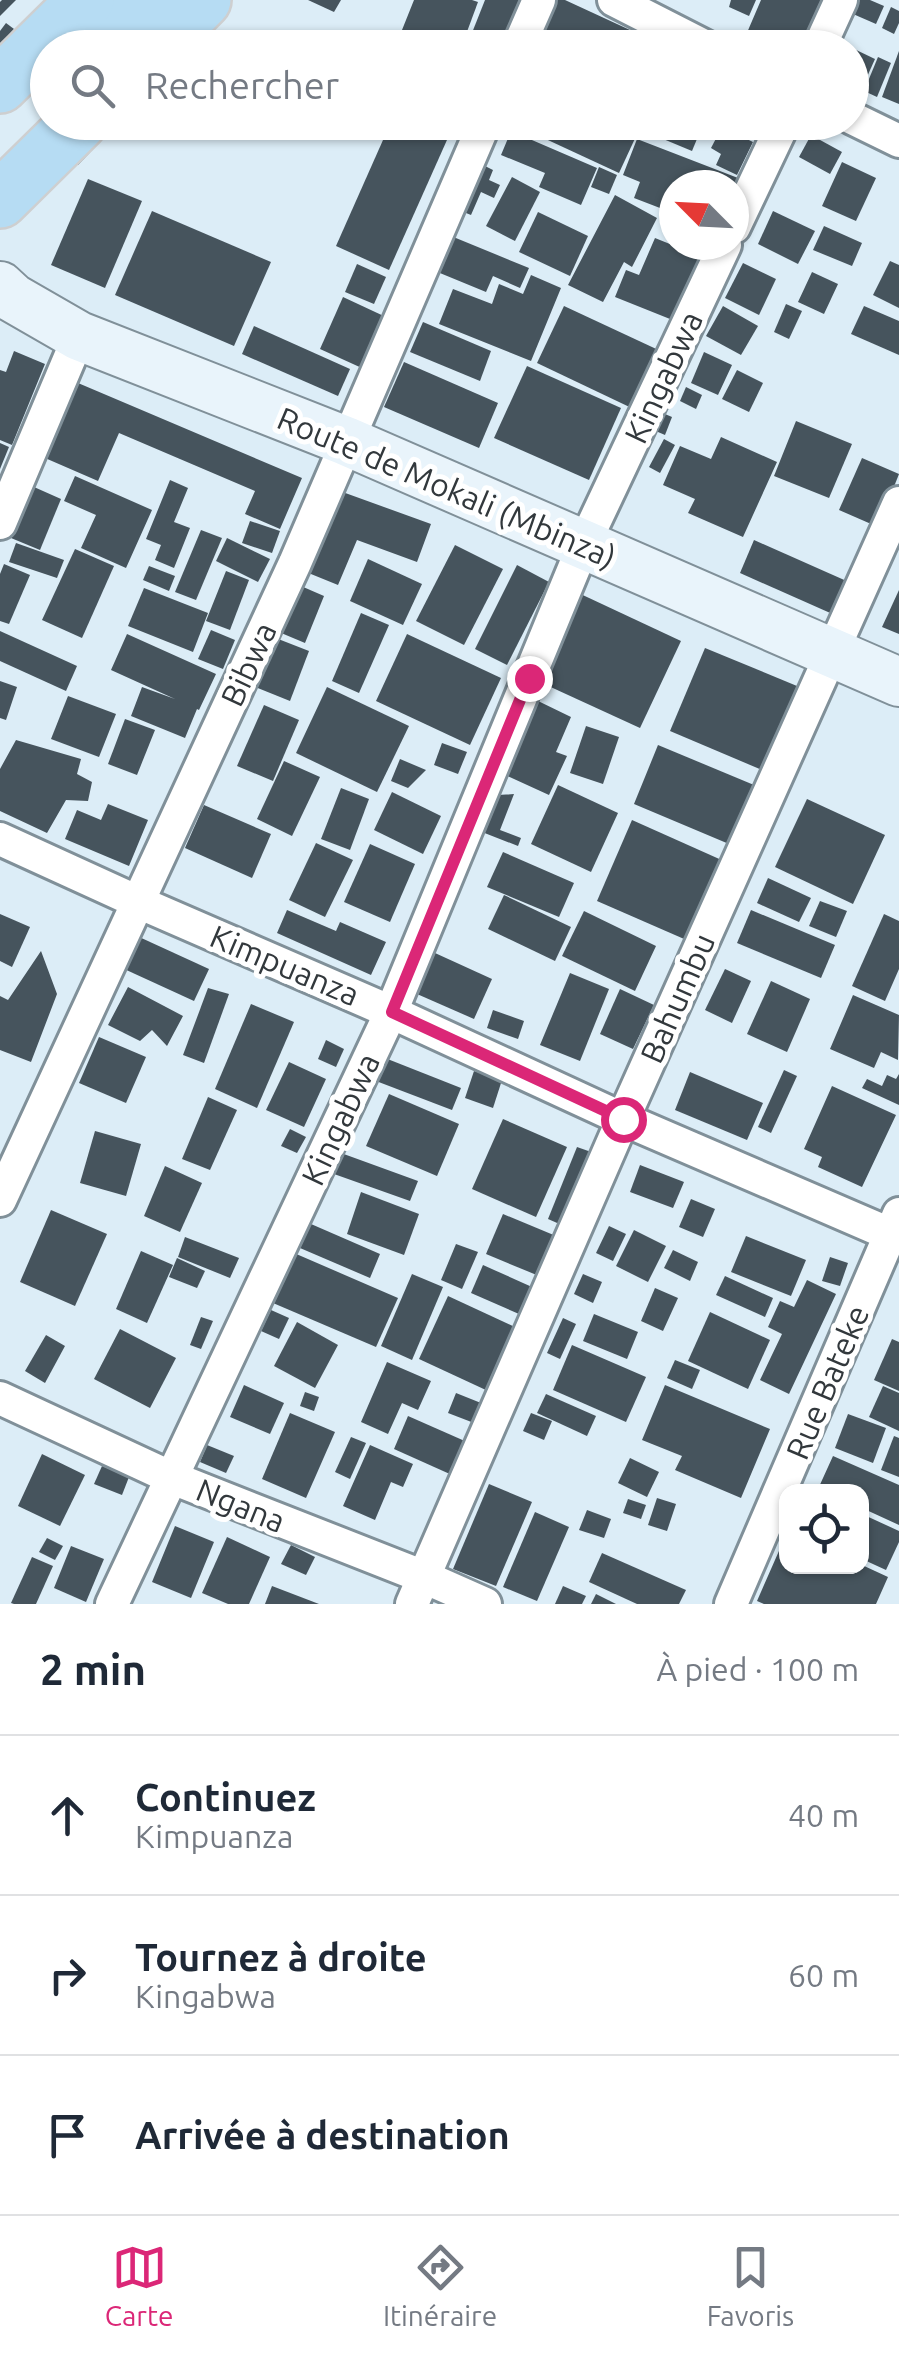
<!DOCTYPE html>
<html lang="fr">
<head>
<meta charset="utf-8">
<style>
  body { margin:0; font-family:Ubuntu,sans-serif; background:#f6f6f7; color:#1f2937 }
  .controls { position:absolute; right:30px; bottom:30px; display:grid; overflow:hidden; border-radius:20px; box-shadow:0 2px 8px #0004 }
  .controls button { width:90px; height:90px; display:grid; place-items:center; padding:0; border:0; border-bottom:2px solid #e0e1e3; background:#fff; color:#1f2937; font:50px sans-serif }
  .compass { position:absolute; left:659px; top:170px; width:90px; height:90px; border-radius:50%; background:#fff; box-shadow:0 2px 8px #0004; rotate:294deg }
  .stop { position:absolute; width:30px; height:30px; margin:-22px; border:8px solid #db2777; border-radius:50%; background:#fff }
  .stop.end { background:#db2777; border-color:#fff; box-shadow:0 2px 10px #0008 }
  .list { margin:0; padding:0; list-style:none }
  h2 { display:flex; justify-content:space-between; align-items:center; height:130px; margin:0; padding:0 40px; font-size:42px }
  h2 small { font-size:32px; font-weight:400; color:#747a83 }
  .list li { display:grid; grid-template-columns:65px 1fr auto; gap:30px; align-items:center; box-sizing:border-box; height:160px; padding:0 40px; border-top:2px solid #e0e1e3 }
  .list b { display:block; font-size:38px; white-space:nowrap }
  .list p { margin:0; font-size:32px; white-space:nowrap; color:#747a83 }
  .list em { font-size:32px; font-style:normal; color:#747a83 }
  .icon { flex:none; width:55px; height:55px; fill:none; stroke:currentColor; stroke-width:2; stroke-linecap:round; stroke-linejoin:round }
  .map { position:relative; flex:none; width:899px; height:1604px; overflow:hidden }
  .search { position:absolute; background:#fff; box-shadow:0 2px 8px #0004; left:30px; right:30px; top:30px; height:110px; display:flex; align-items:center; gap:25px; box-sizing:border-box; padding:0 35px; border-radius:55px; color:#747a83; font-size:38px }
  .sheet { height:610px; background:#fff }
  nav { display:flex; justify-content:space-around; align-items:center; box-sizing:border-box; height:140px; border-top:2px solid #e0e1e3; background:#fff; font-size:28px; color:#747a83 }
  nav a { display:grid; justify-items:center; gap:5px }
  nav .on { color:#db2777 }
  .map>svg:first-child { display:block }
  .building { fill:#46545d }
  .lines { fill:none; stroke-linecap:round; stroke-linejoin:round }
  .street-casing { stroke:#809099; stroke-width:38 }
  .secondary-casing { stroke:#809099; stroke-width:52 }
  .highway-casing { stroke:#cecfd0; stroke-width:60 }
  .street { stroke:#fff; stroke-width:32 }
  .secondary { stroke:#e9f4fb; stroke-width:48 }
  .highway { stroke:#b6dcf3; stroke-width:55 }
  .route { stroke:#db2777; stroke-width:12 }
  .labels { text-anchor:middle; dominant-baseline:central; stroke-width:10; stroke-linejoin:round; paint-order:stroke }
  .street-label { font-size:32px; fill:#32383c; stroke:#fff }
</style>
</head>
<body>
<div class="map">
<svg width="899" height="1604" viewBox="0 0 899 1604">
  <rect width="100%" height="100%" fill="#dcedf7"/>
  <g class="building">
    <polygon points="2,0 16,0 0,16 0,2"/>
    <polygon points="308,0 341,0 334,12"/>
    <polygon points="414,0 472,0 478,2 461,48 404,48 396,45"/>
    <polygon points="485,0 519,0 501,48 466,48"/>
    <polygon points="555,0 565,0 669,48 586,48 558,35 552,48 533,48"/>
    <polygon points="731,0 756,0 749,16 729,7"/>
    <polygon points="761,0 823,0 806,39 784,30 776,48 754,48 743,42"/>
    <polygon points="860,0 870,0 884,6 876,24 853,14"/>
    <polygon points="891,7 899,11 899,23 894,34 882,28"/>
    <polygon points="6,23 14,29 0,45 0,31"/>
    <polygon points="852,48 875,59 858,97 852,94"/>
    <polygon points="899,51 899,104 882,97"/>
    <polygon points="878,57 891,63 877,97 864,91"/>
    <polygon points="98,122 119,122 78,165 67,155"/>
    <polygon points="250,122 274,122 270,132"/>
    <polygon points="391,122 455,122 389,270 336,246"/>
    <polygon points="509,122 616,122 638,132 619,173"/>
    <polygon points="648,122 704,122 692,151 644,131"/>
    <polygon points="722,127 753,142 737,175 716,165 721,154 711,148"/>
    <polygon points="511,131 597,168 581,205 539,187 545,173 501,155"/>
    <polygon points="811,135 842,152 830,174 799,157"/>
    <polygon points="637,139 738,178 736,185 674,185 673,213 634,198 640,182 623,175"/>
    <polygon points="842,162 876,178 856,221 822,206"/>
    <polygon points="481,164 493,170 489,180 500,185 494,198 481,192 471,215 461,211"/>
    <polygon points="599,167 617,175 609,194 591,187"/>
    <polygon points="512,177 540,192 515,241 486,226"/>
    <polygon points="88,179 142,201 105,288 51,265"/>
    <polygon points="615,195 657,218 632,267 624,262 603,302 568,285"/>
    <polygon points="152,211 271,262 234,346 115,295"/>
    <polygon points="773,211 815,231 798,264 758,244"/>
    <polygon points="538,212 588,236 570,276 519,252"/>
    <polygon points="824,226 862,243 852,266 813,250"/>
    <polygon points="451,236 529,268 520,288 493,276 486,292 435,271"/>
    <polygon points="655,238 702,257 675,321 615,297 626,270 639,275"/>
    <polygon points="890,261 899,265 899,308 873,295"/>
    <polygon points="743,263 776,279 759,315 725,298"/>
    <polygon points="357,264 386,277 374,304 345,292"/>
    <polygon points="812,272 838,284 824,314 798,302"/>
    <polygon points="531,275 561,288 531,361 439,324 453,289 492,304 499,284 523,294"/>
    <polygon points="343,297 388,318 364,369 320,349"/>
    <polygon points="786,304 802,311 789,339 774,332"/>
    <polygon points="564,306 667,354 640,412 537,363"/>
    <polygon points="723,306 758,326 741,355 706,336"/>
    <polygon points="864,306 899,321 899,355 851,334"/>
    <polygon points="423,322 491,351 480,381 410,352"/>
    <polygon points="254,326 350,369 338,396 242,354"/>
    <polygon points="14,351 45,364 12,445 0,440 0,370 6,372"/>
    <polygon points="704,352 732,365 718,395 691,383"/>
    <polygon points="404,362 498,403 479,448 384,407"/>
    <polygon points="527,366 621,408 589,480 494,438"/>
    <polygon points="737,370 763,383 749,412 722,399"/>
    <polygon points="78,383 302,478 280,529 245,514 255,491 119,433 98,481 45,458"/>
    <polygon points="686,387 702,395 696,409 680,401"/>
    <polygon points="651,408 672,417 665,435 644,426"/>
    <polygon points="796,421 852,444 829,498 774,476"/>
    <polygon points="721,437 777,462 743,537 688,513 695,499 663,485 680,446 711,459"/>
    <polygon points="664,439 675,445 660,473 649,467"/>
    <polygon points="0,443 9,447 0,469"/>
    <polygon points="862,458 899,474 878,527 839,510"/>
    <polygon points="75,476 152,510 126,568 81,548 96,515 64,501"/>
    <polygon points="170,480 188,488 174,522 190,528 174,568 155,560 161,545 146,539"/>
    <polygon points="34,487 61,499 40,550 11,538"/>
    <polygon points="337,490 431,524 417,562 357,540 338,585 306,572"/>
    <polygon points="250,521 280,531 272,553 242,543"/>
    <polygon points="201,530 222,538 196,600 175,592"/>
    <polygon points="227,538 270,559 258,582 216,561"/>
    <polygon points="754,540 851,583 837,616 740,573"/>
    <polygon points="16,543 64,560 57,578 9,562"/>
    <polygon points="455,545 503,569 464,645 416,621"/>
    <polygon points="75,549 114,566 82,638 42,620"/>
    <polygon points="368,559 422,584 403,625 350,601"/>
    <polygon points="4,564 30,575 9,624 0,621 0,574"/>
    <polygon points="517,565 549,582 507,665 475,649"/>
    <polygon points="149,566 175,576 169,591 143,580"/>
    <polygon points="226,571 249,580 230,630 206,621"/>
    <polygon points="294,583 324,596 305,643 274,630"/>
    <polygon points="144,588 208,613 193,652 128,626"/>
    <polygon points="572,590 681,641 640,728 531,678"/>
    <polygon points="899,590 899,634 882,627"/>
    <polygon points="361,613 389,625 359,693 332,681"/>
    <polygon points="211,630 235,640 223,669 198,659"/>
    <polygon points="0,631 77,666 66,691 0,661"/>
    <polygon points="127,634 216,674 199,710 197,709 185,738 131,716 142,687 175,699 111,670"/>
    <polygon points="407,634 501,678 470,745 376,701"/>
    <polygon points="268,635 309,651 290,701 248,684"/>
    <polygon points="705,648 797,686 762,770 670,731"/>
    <polygon points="0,681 17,687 6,720 0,718"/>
    <polygon points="327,687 409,726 377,792 296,753"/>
    <polygon points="68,696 116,714 99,757 51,739"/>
    <polygon points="536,700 571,717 556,752 567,756 549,795 503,774"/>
    <polygon points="264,705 299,720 273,781 237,766"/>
    <polygon points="125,719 155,730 137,775 108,764"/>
    <polygon points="586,726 619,737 603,784 570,773"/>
    <polygon points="16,740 81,759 77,774 92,782 88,801 66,800 47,833 0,811 0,769"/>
    <polygon points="442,743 467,752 458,774 434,765"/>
    <polygon points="658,745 754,785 729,844 634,804"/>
    <polygon points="400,759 426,770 408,788 391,781"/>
    <polygon points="284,761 320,777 292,836 257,819"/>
    <polygon points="558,785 618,813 591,872 531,844"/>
    <polygon points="341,788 369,799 350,850 321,839"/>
    <polygon points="392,792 441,816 423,854 374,830"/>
    <polygon points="514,794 500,830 521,838 518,846 482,832 498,795"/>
    <polygon points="807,799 885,835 853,904 775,867"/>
    <polygon points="108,804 148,820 129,866 65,839 77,810 101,820"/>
    <polygon points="204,805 271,834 252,878 185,848"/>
    <polygon points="632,820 726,862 691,942 597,901"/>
    <polygon points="316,843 353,860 325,917 289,900"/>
    <polygon points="370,844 415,864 390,922 344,902"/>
    <polygon points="503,852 574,883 559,917 487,887"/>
    <polygon points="768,878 811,898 799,922 757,903"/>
    <polygon points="504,895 571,927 555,961 488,929"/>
    <polygon points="820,901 847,911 836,937 809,926"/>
    <polygon points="287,910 336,931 340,922 386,942 371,975 277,933"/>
    <polygon points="751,910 835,945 821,978 737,943"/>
    <polygon points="584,911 656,946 635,991 562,956"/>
    <polygon points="0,914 30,927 12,967 0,961"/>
    <polygon points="884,914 899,921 899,969 885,1001 852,986"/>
    <polygon points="137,936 209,969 194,1001 122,968"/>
    <polygon points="41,951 57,994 31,1062 0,1050 0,996 8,1000"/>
    <polygon points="435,953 492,979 474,1019 417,994"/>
    <polygon points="725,969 751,981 732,1023 705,1010"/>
    <polygon points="570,973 609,989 580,1061 540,1045"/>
    <polygon points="771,981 810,999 787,1052 747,1034"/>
    <polygon points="128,987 183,1016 167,1046 152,1030 140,1041 108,1025"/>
    <polygon points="208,988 229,994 204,1063 183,1055"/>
    <polygon points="620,989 654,1005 633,1049 600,1034"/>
    <polygon points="853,995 899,1015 898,1060 881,1052 874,1068 830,1049"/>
    <polygon points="251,1004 294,1022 257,1108 215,1089"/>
    <polygon points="493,1010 524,1021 518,1039 487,1028"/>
    <polygon points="99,1037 146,1057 126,1103 79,1083"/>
    <polygon points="326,1040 344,1049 336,1067 318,1059"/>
    <polygon points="385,1058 461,1088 452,1110 376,1081"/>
    <polygon points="289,1062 326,1079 304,1127 266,1110"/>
    <polygon points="784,1070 797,1076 771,1133 758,1127"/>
    <polygon points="474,1071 502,1080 493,1108 465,1098"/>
    <polygon points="690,1072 763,1103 747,1140 675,1110"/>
    <polygon points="899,1074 899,1105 862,1088 867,1079 882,1086 887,1075 896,1079"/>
    <polygon points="832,1086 896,1115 862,1187 818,1167 822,1157 804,1149"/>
    <polygon points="389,1094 459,1124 437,1176 366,1146"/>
    <polygon points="208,1097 237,1110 210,1170 182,1159"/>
    <polygon points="503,1119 567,1147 536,1217 472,1189"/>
    <polygon points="290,1129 306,1137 297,1153 281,1146"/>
    <polygon points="95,1131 141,1144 126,1196 80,1183"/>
    <polygon points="577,1147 594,1153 564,1226 548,1219"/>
    <polygon points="341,1153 418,1181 410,1201 334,1174"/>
    <polygon points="640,1165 684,1182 673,1208 630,1192"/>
    <polygon points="165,1166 202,1183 180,1232 144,1216"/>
    <polygon points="361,1192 419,1214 404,1255 347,1234"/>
    <polygon points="691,1199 715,1209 703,1237 679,1227"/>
    <polygon points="51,1210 107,1234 75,1306 20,1282"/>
    <polygon points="503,1214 556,1236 539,1276 486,1254"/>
    <polygon points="311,1224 380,1254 370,1278 300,1248"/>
    <polygon points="609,1226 626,1234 613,1261 596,1253"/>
    <polygon points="634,1230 666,1246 648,1282 616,1266"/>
    <polygon points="746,1236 806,1260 791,1296 731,1272"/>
    <polygon points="185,1237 239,1258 230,1278 178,1257"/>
    <polygon points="456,1244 478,1252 462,1289 441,1280"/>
    <polygon points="673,1250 698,1262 690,1281 664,1268"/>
    <polygon points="141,1251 173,1265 147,1323 116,1309"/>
    <polygon points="294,1253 398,1298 376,1347 273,1303"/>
    <polygon points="830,1257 848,1263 840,1286 822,1281"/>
    <polygon points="177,1258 205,1271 197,1288 169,1277"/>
    <polygon points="483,1265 532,1287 519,1314 471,1293"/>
    <polygon points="412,1274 443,1287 412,1360 381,1346"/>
    <polygon points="583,1274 602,1282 593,1303 574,1294"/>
    <polygon points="725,1276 773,1298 765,1317 716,1295"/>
    <polygon points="807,1280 836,1294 789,1394 760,1380 782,1334 768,1327 780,1301 794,1307"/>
    <polygon points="655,1288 678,1298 663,1331 641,1321"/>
    <polygon points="448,1296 517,1328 488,1391 419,1359"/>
    <polygon points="271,1310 289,1318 279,1339 261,1331"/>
    <polygon points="710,1312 770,1340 748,1389 688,1361"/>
    <polygon points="594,1314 638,1332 627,1359 583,1341"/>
    <polygon points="201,1317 213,1321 201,1349 190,1345"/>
    <polygon points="563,1318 576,1324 560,1359 547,1353"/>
    <polygon points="297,1322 338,1345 315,1388 274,1366"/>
    <polygon points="120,1329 176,1358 150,1408 94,1379"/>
    <polygon points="46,1335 65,1346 45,1383 25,1371"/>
    <polygon points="892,1339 899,1342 899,1391 874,1380"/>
    <polygon points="572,1345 646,1377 626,1422 553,1390"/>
    <polygon points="675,1360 700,1370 692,1389 667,1378"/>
    <polygon points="387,1362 431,1381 418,1410 402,1403 388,1434 361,1422"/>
    <polygon points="244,1385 284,1403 270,1434 230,1417"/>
    <polygon points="665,1385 770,1429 741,1498 675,1470 682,1456 642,1440"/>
    <polygon points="883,1386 899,1393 899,1431 869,1417"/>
    <polygon points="305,1392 319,1397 314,1411 300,1406"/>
    <polygon points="456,1393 481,1403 474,1423 448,1413"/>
    <polygon points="546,1394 596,1416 587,1436 537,1413"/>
    <polygon points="290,1413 335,1432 306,1498 262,1479"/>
    <polygon points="531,1413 552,1421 544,1440 523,1431"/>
    <polygon points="848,1414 886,1428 873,1463 835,1448"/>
    <polygon points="408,1416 467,1442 452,1475 394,1449"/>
    <polygon points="894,1436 899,1438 899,1477 881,1470"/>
    <polygon points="351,1437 366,1443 350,1479 335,1472"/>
    <polygon points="207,1445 234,1456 226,1473 200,1462"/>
    <polygon points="370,1445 413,1464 403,1487 391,1482 375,1520 343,1506"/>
    <polygon points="42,1454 85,1475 60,1526 18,1506"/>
    <polygon points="833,1456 899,1485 899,1525 862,1508 862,1492 824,1492 818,1489"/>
    <polygon points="630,1458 659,1472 647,1497 618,1483"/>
    <polygon points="102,1466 129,1477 122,1495 94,1484"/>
    <polygon points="489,1484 532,1502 496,1586 453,1569"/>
    <polygon points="657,1498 676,1504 667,1531 648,1525"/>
    <polygon points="628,1499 646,1505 641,1519 623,1513"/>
    <polygon points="587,1510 611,1519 604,1538 579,1530"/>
    <polygon points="535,1512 569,1527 537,1601 503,1587"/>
    <polygon points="862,1514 899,1531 899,1542 886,1570 862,1559"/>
    <polygon points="175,1526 214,1542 191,1598 152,1582"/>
    <polygon points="786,1535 786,1566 862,1565 888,1577 876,1604 764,1604 757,1601"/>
    <polygon points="227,1537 270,1557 249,1604 228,1604 202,1593"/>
    <polygon points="47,1538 63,1546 55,1560 39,1552"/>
    <polygon points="291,1545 315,1557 306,1575 281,1564"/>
    <polygon points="71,1546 104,1559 86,1602 54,1588"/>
    <polygon points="602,1553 686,1590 679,1604 637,1604 589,1582"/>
    <polygon points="32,1557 53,1566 36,1604 14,1604 11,1603"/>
    <polygon points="272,1586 319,1604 265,1604"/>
    <polygon points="563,1586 586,1596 582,1604 555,1604"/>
    <polygon points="596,1594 616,1604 591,1604"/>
  </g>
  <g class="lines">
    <g class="street-casing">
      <g id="street">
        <polyline points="614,0 708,48"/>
        <polyline points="518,48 539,0"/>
        <polyline points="819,48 841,0"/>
        <polyline points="852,118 899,141"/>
        <polyline points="734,227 784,122"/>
        <polyline points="0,523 79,336"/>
        <polyline points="0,839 138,902 391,1012 623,1119 899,1238"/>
        <polyline points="0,1200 295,563 485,122"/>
        <polyline points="0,1398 170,1477 424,1577 485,1604"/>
        <polyline points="112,1604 391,1012 584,544 725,245"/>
        <polyline points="412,1604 623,1119 899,503"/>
        <polyline points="731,1604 899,1214"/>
      </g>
    </g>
    <g class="secondary-casing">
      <polyline id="secondary" points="0,286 13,298 79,336 346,441 899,682"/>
    </g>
    <g class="highway-casing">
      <g id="highway">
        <polyline points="105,48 152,0"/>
        <polyline points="155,48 203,0"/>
        <polyline points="0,85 86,0"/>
        <polyline points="0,200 79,122"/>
      </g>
    </g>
    <use href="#street" class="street"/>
    <use href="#secondary" class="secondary"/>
    <use href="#highway" class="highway"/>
  </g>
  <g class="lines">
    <polyline class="route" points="529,678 392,1012 623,1119"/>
  </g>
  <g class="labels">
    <g class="street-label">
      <text transform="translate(663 377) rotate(-65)">Kingabwa</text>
      <text transform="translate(447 487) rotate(23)">Route de Mokali (Mbinza)</text>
      <text transform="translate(248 664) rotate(-65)">Bibwa</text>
      <text transform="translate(285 965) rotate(23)">Kimpuanza</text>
      <text transform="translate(677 998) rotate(-66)">Bahumbu</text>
      <text transform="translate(340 1119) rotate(-65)">Kingabwa</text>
      <text transform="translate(827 1382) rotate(-67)">Rue Bateke</text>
      <text transform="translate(241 1505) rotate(22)">Ngana</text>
    </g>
  </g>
</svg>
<div class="controls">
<button><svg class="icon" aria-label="locate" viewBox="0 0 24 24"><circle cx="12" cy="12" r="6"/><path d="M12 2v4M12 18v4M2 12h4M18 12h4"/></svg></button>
</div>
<svg class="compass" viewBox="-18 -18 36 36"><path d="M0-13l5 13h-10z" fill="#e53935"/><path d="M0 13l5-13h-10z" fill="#747a83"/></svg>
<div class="stop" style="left:623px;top:1119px"></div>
<div class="stop end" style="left:529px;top:678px"></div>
<div class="search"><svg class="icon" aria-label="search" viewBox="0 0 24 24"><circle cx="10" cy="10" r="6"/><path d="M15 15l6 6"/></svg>Rechercher</div>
</div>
<section class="sheet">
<h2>2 min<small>À pied · 100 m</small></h2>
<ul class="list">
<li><svg class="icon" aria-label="ahead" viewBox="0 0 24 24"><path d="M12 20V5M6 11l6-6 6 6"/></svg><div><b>Continuez</b><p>Kimpuanza</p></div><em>40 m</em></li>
<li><svg class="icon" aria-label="right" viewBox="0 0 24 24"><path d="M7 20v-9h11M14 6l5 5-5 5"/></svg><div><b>Tournez à droite</b><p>Kingabwa</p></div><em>60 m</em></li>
<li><svg class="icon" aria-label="arrive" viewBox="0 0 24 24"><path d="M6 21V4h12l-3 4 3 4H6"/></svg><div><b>Arrivée à destination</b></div></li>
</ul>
</section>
<nav>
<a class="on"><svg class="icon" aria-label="map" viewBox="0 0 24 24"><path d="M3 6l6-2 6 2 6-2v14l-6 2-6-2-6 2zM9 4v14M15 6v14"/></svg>Carte</a>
<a><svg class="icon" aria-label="directions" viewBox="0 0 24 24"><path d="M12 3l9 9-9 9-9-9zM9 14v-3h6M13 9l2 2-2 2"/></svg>Itinéraire</a>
<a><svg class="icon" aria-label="saved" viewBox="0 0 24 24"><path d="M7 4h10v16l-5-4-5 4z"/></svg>Favoris</a>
</nav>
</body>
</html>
